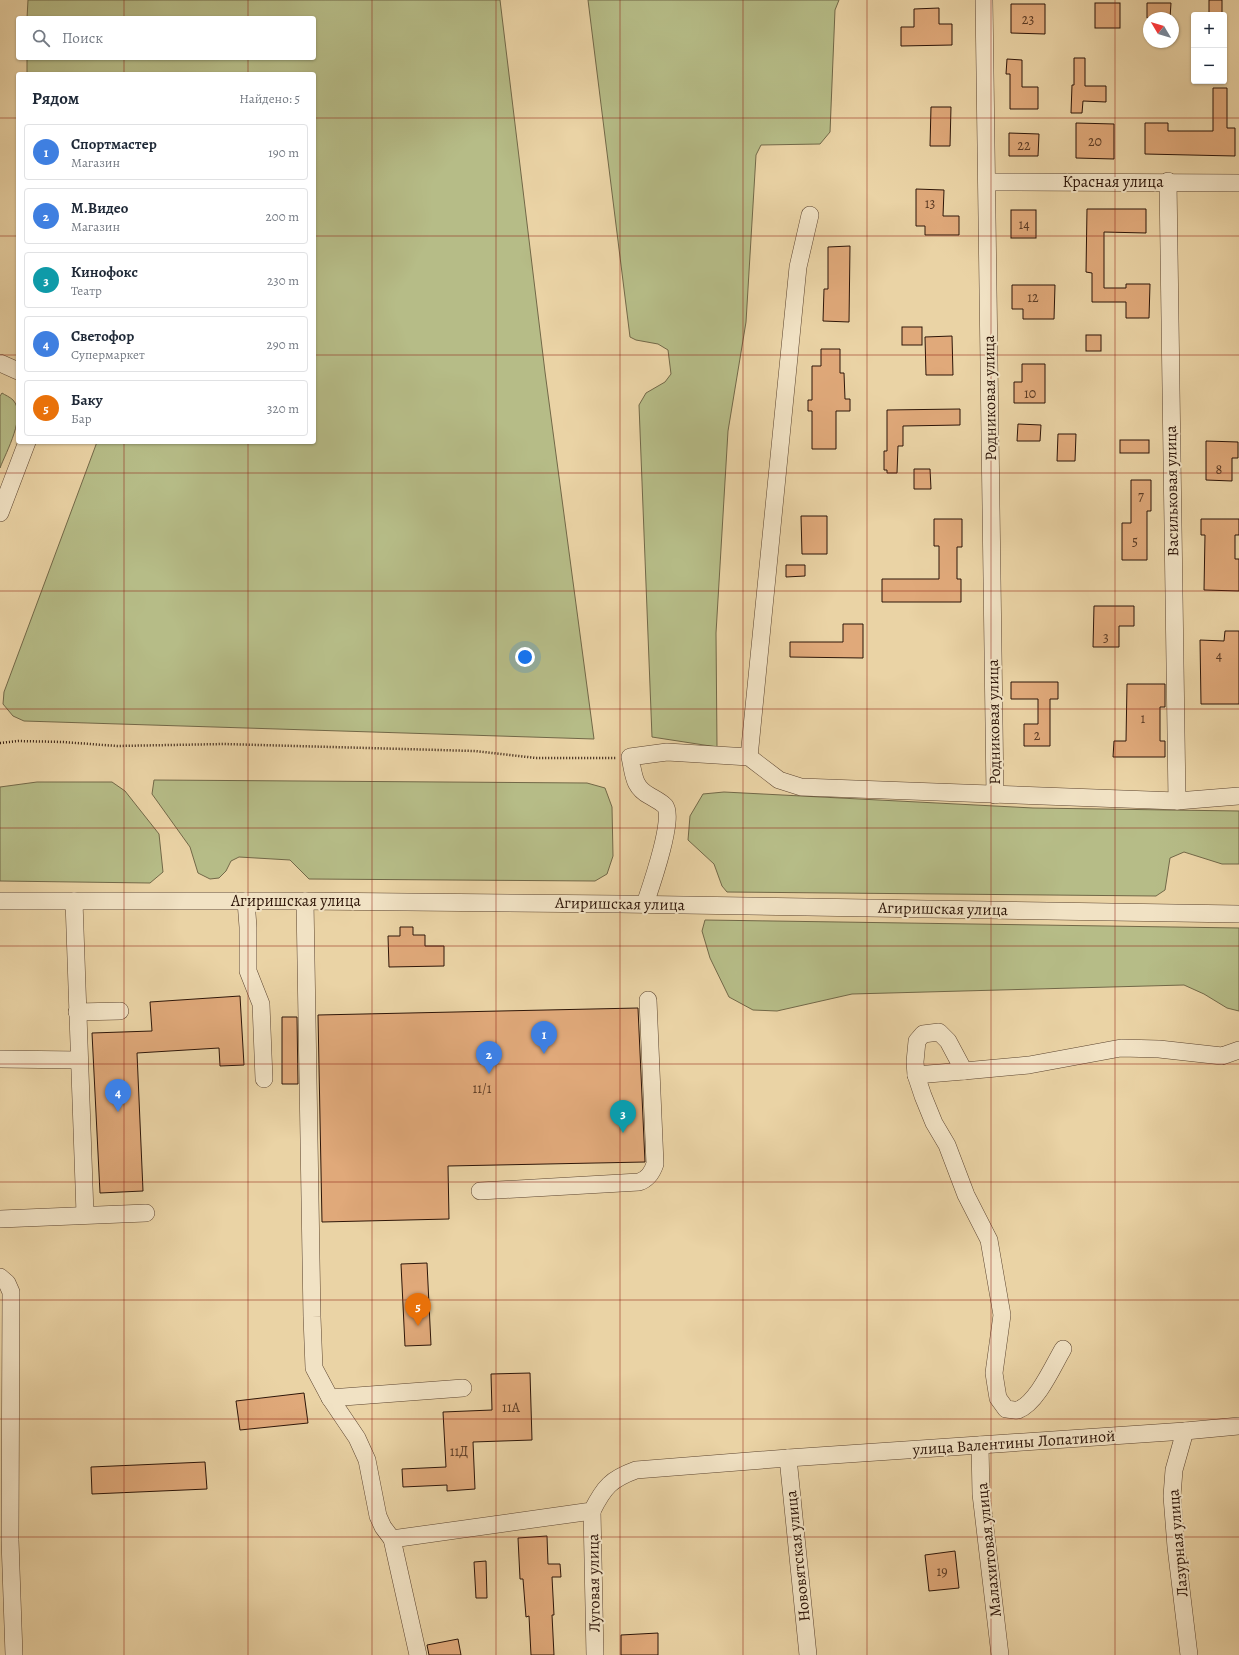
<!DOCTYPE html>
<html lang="ru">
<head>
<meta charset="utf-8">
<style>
  body { margin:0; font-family:Alegreya,serif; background:#f2f2f3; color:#1f2937 }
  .controls { position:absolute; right:12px; top:12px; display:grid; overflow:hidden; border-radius:4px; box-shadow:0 1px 3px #0004 }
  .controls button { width:36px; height:36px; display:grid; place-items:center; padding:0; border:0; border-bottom:1px solid #e0e1e3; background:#fff; color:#1f2937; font:20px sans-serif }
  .compass { position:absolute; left:1143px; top:12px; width:36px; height:36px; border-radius:50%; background:#fff; box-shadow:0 1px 3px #0004; rotate:308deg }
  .you { position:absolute; left:525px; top:657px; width:14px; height:14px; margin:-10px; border:3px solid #fff; border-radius:50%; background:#1a73e8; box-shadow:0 0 0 6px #1a73e833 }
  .badge { display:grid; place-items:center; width:26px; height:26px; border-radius:50%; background:#8f2418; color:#fff; font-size:13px; font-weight:700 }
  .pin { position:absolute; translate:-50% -33px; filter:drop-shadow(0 1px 2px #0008) }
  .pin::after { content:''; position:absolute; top:21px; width:14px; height:12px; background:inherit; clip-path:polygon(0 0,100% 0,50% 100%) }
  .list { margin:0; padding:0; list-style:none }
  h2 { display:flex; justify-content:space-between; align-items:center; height:52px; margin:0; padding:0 16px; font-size:17px }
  h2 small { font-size:13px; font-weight:400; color:#747a83 }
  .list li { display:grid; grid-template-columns:26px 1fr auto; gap:12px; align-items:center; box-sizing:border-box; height:56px; margin:0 8px 8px; padding:0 8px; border:1px solid #e0e1e3; border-radius:4px }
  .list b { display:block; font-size:15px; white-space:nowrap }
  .list p { margin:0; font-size:13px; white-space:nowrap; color:#747a83 }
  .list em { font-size:13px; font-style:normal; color:#747a83 }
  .icon { flex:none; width:22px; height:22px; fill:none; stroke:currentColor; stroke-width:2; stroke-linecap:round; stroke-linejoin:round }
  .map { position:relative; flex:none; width:1239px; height:1655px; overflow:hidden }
  .search { position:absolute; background:#fff; box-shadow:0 1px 3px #0004; left:16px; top:16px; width:300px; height:44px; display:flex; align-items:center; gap:10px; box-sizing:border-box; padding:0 14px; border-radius:4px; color:#747a83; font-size:15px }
  .panel { position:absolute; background:#fff; box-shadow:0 1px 3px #0004; left:16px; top:72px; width:300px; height:372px; border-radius:4px }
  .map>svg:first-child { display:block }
  .green { fill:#b6bc87; stroke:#726848 }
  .building { fill:#e0a97a; stroke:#2d1508 }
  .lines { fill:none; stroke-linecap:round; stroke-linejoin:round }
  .minor-casing { stroke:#5c442f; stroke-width:18 }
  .path { stroke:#2d1508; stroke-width:2.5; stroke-dasharray:1 2; stroke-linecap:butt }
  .minor { stroke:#f1e2c4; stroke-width:17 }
  .grid { fill:none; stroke:#8f2418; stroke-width:1; stroke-opacity:0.55 }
  .labels { text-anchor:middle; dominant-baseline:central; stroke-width:4; stroke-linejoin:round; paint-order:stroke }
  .number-label { font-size:14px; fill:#5a3a24 }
  .street-label { font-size:16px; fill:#2d1508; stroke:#f1e2c4 }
</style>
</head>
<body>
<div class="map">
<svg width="1239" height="1655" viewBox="0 0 1239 1655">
  <rect width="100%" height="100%" fill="#ead3a5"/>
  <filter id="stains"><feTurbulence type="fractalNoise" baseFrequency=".005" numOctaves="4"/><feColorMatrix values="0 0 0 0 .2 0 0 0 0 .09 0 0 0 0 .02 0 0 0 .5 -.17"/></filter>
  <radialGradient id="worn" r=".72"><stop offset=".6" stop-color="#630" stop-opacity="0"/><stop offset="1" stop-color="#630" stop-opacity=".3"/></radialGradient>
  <g class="green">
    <polygon points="28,0 500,0 545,372 594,739 24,721 13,716 3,704 4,692 97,442 314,442 314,74 27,74 27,58 314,58 314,18 27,18"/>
    <polygon points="588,0 839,0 835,10 830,132 820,144 761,145 756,155 746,322 728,431 716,633 717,747 652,737 639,405 646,393 665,382 671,374 668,350 658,344 636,340 630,337"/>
    <path d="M 2,393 C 5,395 10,397 13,400 C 27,415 6,452 0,468 L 0,396 Z"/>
    <polygon points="154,780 587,783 605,788 612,807 613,856 607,874 595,881 309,879 290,860 239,857 231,861 226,871 219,878 210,879 198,873 190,847 152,794"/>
    <polygon points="37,782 112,782 125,791 159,834 163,872 150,883 0,881 0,787"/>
    <polygon points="724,792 1033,808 1239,811 1239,864 1222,864 1184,852 1170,858 1165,890 1156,896 727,892 722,886 714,864 688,840 690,816 703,794"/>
    <polygon points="705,920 1239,928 1239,1011 1227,1008 1204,994 1184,985 852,994 777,1011 753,1010 729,997 710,958 702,931"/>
  </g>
  <g class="building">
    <rect x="1209" y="0" width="13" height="15"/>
    <rect x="1095" y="3" width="25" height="25"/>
    <polygon points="1147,3 1171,3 1170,18 1147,18"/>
    <polygon points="1011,4 1045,4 1045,34 1011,33"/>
    <polygon points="939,8 939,24 952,24 952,45 901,46 901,27 914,27 914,9"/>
    <polygon points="1074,58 1085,58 1085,86 1106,86 1106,102 1083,101 1082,113 1071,113 1072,85 1074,85"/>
    <polygon points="1007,59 1022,60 1022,87 1038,87 1038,109 1010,109 1010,74 1006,74"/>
    <polygon points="1213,88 1227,88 1227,128 1235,128 1235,156 1145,154 1145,123 1168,123 1168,131 1213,131"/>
    <polygon points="931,107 951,107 950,146 930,146"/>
    <polygon points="1076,123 1114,124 1114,159 1076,158"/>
    <polygon points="1009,133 1039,134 1038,156 1009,156"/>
    <polygon points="916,189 944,190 943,216 959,216 959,235 925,235 925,226 916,226"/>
    <polygon points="1087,209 1146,209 1146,233 1104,232 1104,288 1126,288 1126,284 1150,284 1149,318 1126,318 1126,302 1092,302 1092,273 1086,272"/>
    <rect x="1011" y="210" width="25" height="28"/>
    <polygon points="850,246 849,322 823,321 824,289 828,289 828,247"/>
    <polygon points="1012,285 1055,285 1054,319 1023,319 1023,309 1012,309"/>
    <rect x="902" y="327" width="20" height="18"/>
    <rect x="1086" y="335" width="15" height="16"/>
    <polygon points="952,336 953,375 926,375 925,337"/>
    <polygon points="821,349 840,349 840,373 844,373 845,399 850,399 850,411 836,411 836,449 812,449 812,411 808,411 808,400 812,400 812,366 821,366"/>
    <polygon points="1022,364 1045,364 1045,403 1014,403 1014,382 1022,382"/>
    <polygon points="960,409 960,425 903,426 903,446 898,446 897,473 887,473 887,470 884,470 884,451 887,451 887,410"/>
    <polygon points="1018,424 1041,425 1040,441 1017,441"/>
    <polygon points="1058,434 1076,434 1075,461 1057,461"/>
    <rect x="1120" y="440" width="29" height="13"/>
    <polygon points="1206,441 1238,442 1238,458 1232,458 1232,481 1206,480"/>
    <polygon points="914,469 930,469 931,489 914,489"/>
    <polygon points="1131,480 1151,480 1151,511 1147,511 1147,560 1122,560 1122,523 1131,523"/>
    <polygon points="801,516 827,516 827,554 802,554"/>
    <polygon points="934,519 962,519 962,547 957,547 957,579 961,579 961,602 882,602 882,579 939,579 939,546 934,546"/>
    <polygon points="1201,519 1239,519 1239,535 1235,535 1235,559 1239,559 1239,591 1204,590 1205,535 1201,535"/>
    <polygon points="786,565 805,565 805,576 786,577"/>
    <polygon points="1094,606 1134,606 1134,626 1119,626 1119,647 1093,647"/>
    <polygon points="843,624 863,624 863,658 790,657 790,642 843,642"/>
    <polygon points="1225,631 1239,631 1239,704 1201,704 1200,640 1224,641"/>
    <polygon points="1011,682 1058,682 1058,699 1050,699 1050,746 1024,746 1024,724 1038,724 1038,699 1011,699"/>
    <polygon points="1127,684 1165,684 1165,707 1160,707 1160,741 1165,741 1165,757 1113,757 1114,741 1126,741"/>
    <polygon points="400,927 413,927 413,935 425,935 425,946 444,946 444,966 389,967 388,936 400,936"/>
    <polygon points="240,996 244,1065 220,1066 219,1048 137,1053 143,1191 100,1193 92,1033 152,1031 150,1002"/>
    <polygon points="638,1008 645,1162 448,1166 449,1219 322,1222 318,1015"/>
    <polygon points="282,1017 297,1017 298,1084 282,1084"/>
    <polygon points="427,1263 431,1345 405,1346 401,1264"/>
    <polygon points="530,1373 532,1440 473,1442 475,1489 447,1491 447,1485 403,1487 402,1469 446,1467 443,1412 492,1410 491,1374"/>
    <polygon points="304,1393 308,1423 240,1430 236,1401"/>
    <polygon points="205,1462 207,1489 92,1494 91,1467"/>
    <polygon points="547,1536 548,1564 560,1564 561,1577 552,1577 554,1615 552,1615 554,1655 531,1655 529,1616 526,1617 523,1579 520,1579 518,1538"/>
    <polygon points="955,1551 959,1588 929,1591 925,1555"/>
    <polygon points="486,1561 487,1598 476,1598 474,1562"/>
    <polygon points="658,1633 658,1655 621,1655 621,1635"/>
    <polygon points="458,1639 461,1655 429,1655 427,1645"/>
  </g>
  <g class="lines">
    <g class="minor-casing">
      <g id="minor">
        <polyline points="984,0 995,795"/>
        <polyline points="1168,181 1177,801"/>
        <polyline points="988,182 1239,183"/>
        <polyline points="0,363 18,371"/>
        <polyline points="0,513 27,442"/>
        <polyline points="749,757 798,267 810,215"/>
        <polyline points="0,901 305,901 619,904 1239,914"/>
        <polyline points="74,901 85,1214"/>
        <polyline points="246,901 248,927 248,971 261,1004 264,1079"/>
        <polyline points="305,901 312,1317 314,1368 330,1398 463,1388"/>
        <path d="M 645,904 C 650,889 675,818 665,806 C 661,802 655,799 650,796 C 633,787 634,775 630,757 L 667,752 L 749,757 L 779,780 L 801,787 L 1177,801 L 1239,796"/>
        <polyline points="77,1012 120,1011"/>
        <polyline points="0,1059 79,1060"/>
        <polyline points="916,1075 964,1071"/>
        <path d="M 480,1191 L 639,1182 C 648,1179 652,1173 655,1164 L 648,1000"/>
        <polyline points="0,1219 146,1213"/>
        <polyline points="0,1277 7,1283 11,1292 10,1540 14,1655"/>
        <path d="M 1063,1349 C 1053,1366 1037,1403 1018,1410 C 1015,1411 1010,1409 1006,1409 L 998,1398 L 996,1386 L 994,1373 L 1002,1315 L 989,1240 L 966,1195 L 947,1145 L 934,1123 L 923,1096 L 916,1075 L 915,1062 L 917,1041 L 923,1034 L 939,1032 L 948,1041 L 964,1071 L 1029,1065 L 1121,1048 L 1159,1049 L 1222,1056 L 1239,1050"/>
        <polyline points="330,1398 357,1438 367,1460 378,1516 383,1527 392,1539 418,1655"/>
        <polyline points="1185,1431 1174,1470 1172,1496 1176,1547 1189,1655"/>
        <polyline points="980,1445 981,1494 1000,1655"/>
        <polyline points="788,1458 808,1655"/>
        <polyline points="592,1511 595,1655"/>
        <path d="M 392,1539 L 592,1511 C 604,1487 611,1479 636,1470 L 788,1458 L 1185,1431 L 1239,1426"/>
      </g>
    </g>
    <polyline class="path" points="0,743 18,741 63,742 117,746 224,744 475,751 536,758 617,758"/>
    <use href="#minor" class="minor"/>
  </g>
  <path class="grid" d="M 124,0 L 124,18M 248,0 L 248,18M 372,0 L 372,1655M 496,0 L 496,1655M 620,0 L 620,1655M 743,0 L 743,1655M 867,0 L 867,1655M 991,0 L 991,1655M 1115,0 L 1115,1655M 124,58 L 124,74M 248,58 L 248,74M 0,118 L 18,118M 314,118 L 1239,118M 0,236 L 18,236M 314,236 L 1239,236M 0,355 L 18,355M 314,355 L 1239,355M 124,442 L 124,1655M 248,442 L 248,1655M 0,473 L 1239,473M 0,591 L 1239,591M 0,709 L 1239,709M 0,828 L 1239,828M 0,946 L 1239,946M 0,1064 L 1239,1064M 0,1182 L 1239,1182M 0,1300 L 1239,1300M 0,1419 L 1239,1419M 0,1537 L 1239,1537"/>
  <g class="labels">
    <g class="number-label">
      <text x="1028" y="19">23</text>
      <text x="1095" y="141">20</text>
      <text x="1024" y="145">22</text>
      <text x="930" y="203">13</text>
      <text x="1024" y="224">14</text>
      <text x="1033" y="297">12</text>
      <text x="1030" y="393">10</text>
      <text x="1219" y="469">8</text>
      <text x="1141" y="496">7</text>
      <text x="1135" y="541">5</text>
      <text x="1106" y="637">3</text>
      <text x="1219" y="655">4</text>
      <text x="1143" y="718">1</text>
      <text x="1037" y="735">2</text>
      <text x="482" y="1088">11/1</text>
      <text x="511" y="1407">11А</text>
      <text x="459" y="1451">11Д</text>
      <text x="942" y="1571">19</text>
    </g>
    <g class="street-label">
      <text x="1113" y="182">Красная улица</text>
      <text transform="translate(990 398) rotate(-91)">Родниковая улица</text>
      <text transform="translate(1172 491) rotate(-91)">Васильковая улица</text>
      <text transform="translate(994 722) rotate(-91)">Родниковая улица</text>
      <text x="296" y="901">Агиришская улица</text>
      <text transform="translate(620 904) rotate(1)">Агиришская улица</text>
      <text transform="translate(943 909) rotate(1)">Агиришская улица</text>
      <text transform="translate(1014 1443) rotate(-4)">улица Валентины Лопатиной</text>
      <text transform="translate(1178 1543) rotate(-95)">Лазурная улица</text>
      <text transform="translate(989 1550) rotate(-96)">Малахитовая улица</text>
      <text transform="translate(798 1556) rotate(-96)">Нововятская улица</text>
      <text transform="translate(594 1583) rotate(-91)">Луговая улица</text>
    </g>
  </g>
  <rect width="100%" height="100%" filter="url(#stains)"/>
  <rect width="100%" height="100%" fill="url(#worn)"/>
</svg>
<div class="controls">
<button>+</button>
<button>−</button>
</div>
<svg class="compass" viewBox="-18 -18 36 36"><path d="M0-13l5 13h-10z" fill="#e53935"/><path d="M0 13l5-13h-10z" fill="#747a83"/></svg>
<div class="you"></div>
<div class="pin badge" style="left:544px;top:1054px;background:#3f7fe0">1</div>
<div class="pin badge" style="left:489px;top:1074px;background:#3f7fe0">2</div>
<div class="pin badge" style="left:623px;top:1133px;background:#0f9aa8">3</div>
<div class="pin badge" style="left:118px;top:1112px;background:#3f7fe0">4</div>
<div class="pin badge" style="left:418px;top:1326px;background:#e8710a">5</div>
<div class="search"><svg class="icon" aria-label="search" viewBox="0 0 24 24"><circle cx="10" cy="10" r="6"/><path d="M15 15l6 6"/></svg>Поиск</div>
<section class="panel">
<h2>Рядом<small>Найдено: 5</small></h2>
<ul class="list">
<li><span class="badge" style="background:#3f7fe0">1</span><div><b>Спортмастер</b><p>Магазин</p></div><em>190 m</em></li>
<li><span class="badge" style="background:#3f7fe0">2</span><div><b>М.Видео</b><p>Магазин</p></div><em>200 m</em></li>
<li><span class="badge" style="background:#0f9aa8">3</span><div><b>Кинофокс</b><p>Театр</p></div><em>230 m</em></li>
<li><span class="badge" style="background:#3f7fe0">4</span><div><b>Светофор</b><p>Супермаркет</p></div><em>290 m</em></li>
<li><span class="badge" style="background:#e8710a">5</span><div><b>Баку</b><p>Бар</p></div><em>320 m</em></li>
</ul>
</section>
</div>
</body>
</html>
